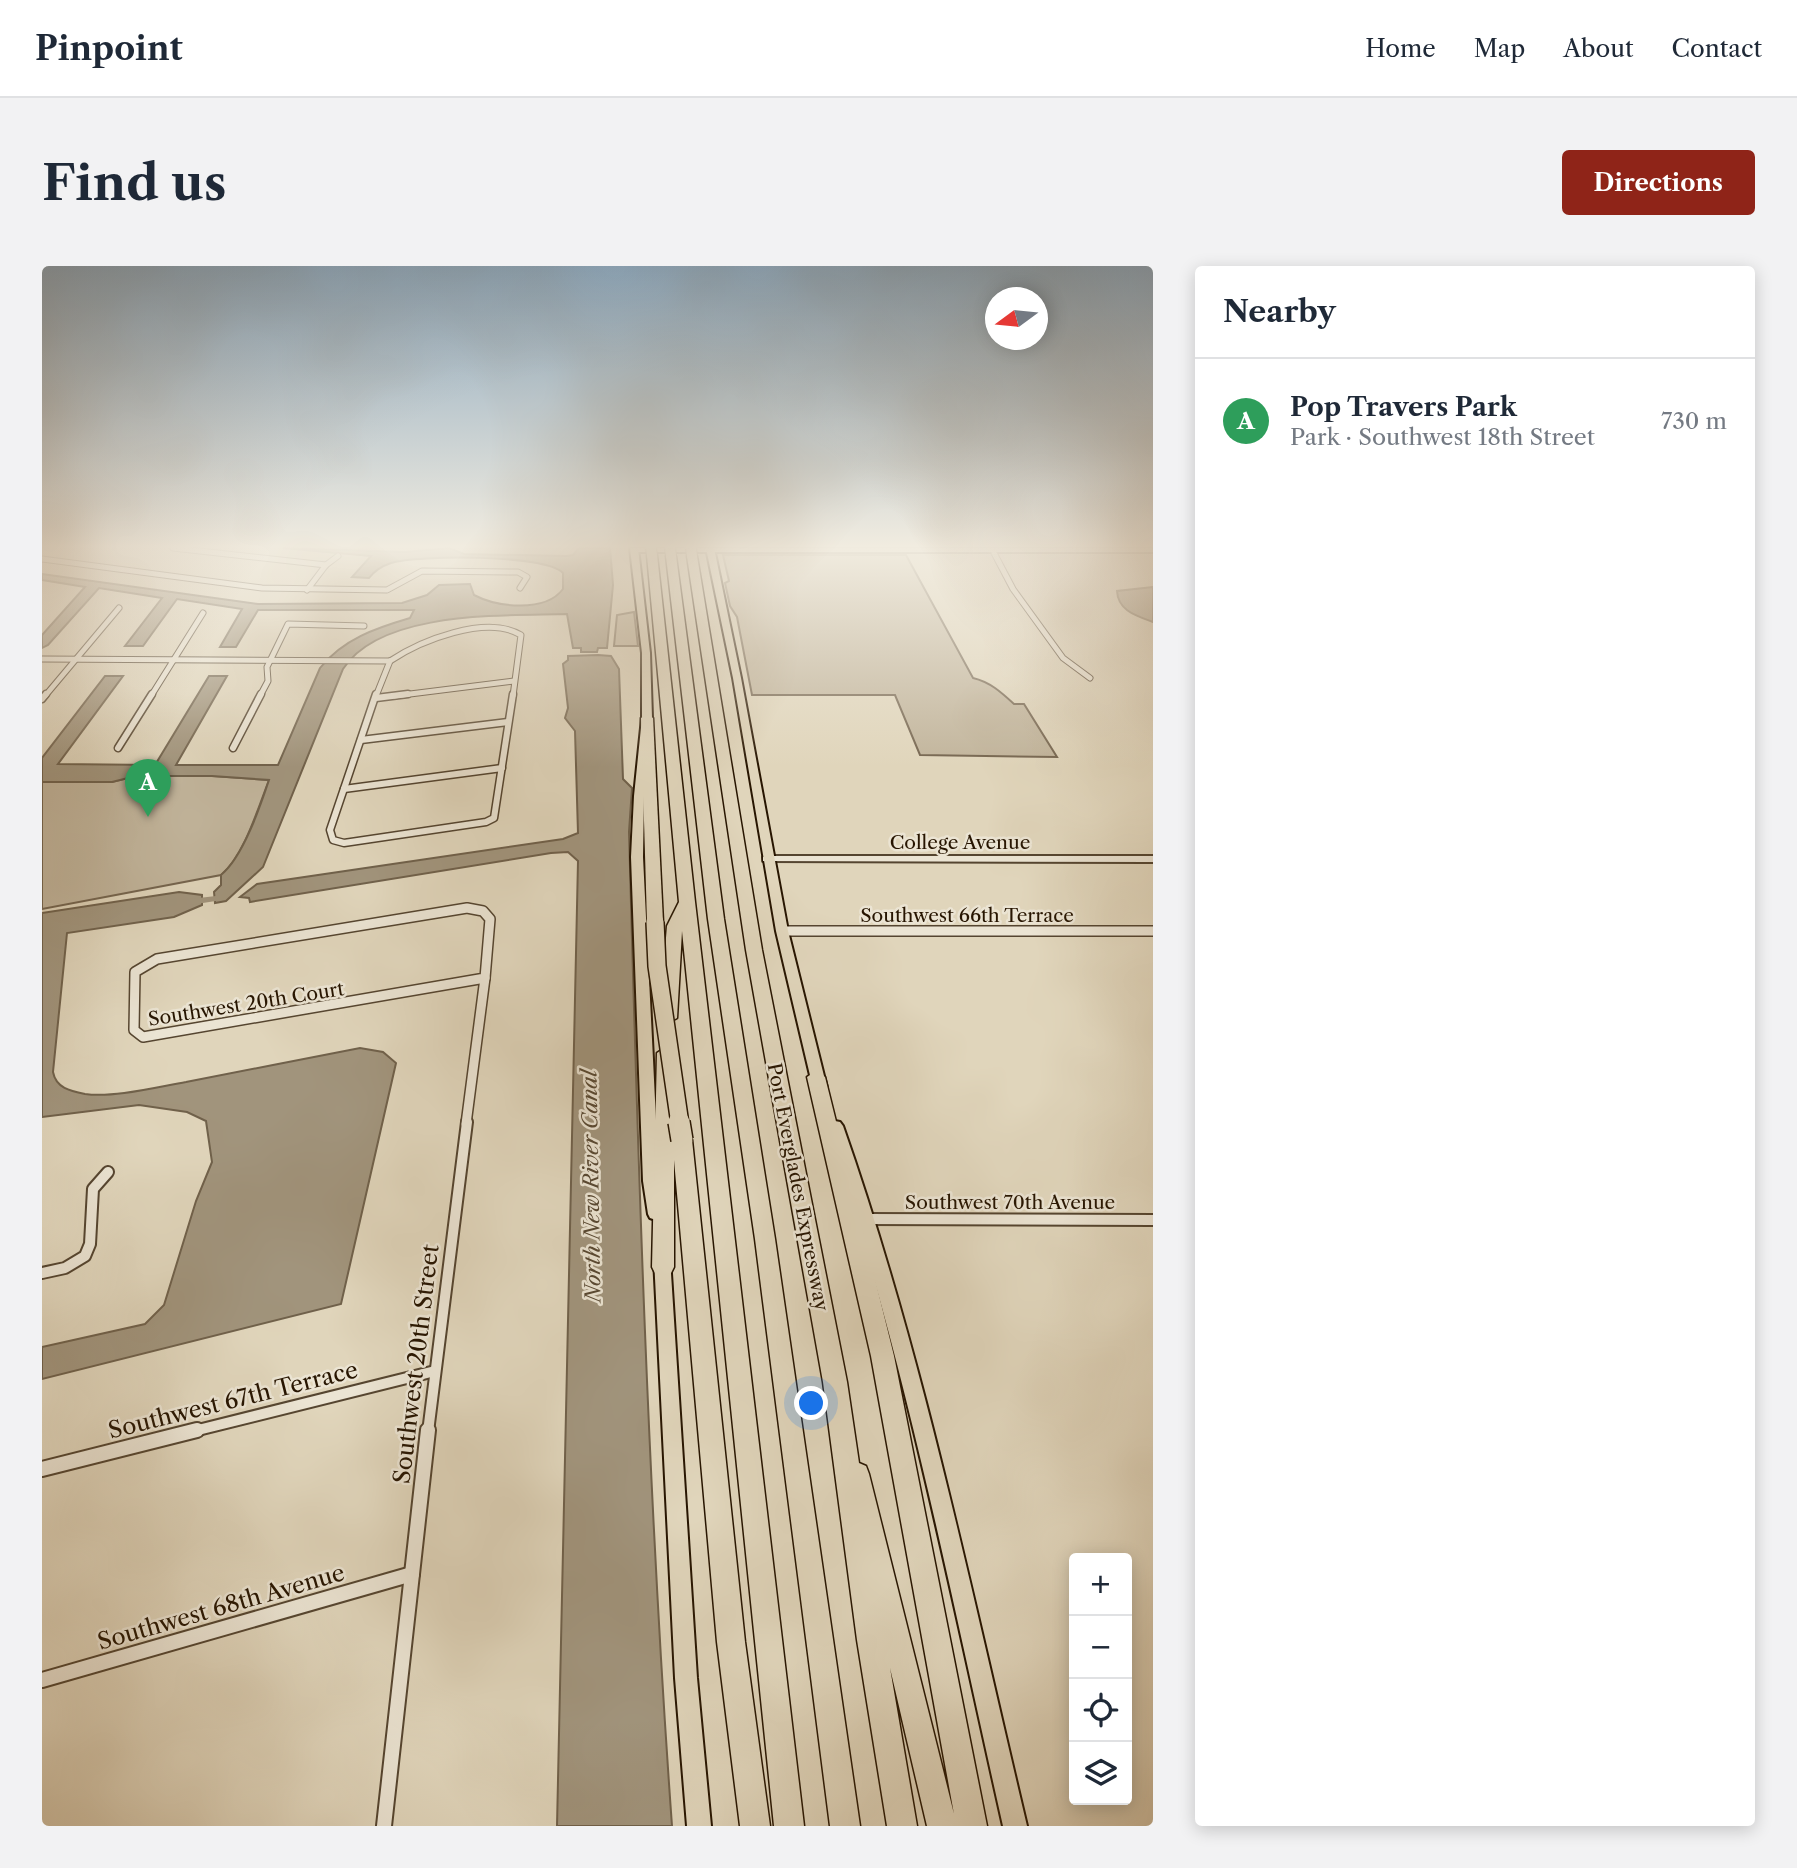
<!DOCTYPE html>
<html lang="en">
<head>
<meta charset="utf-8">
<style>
  body { margin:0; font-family:"Libre Caslon Text",serif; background:#f2f2f3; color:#1f2937 }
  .controls { position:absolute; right:21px; bottom:21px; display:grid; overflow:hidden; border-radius:7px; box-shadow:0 4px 18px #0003 }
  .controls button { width:63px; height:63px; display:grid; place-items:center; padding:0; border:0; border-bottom:2px solid #e0e1e3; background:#fff; color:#1f2937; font:35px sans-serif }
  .compass { position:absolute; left:943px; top:21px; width:63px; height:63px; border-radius:50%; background:#fff; box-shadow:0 4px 18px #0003; rotate:255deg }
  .you { position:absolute; left:770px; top:1138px; width:24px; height:24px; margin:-18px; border:5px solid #fff; border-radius:50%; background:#1a73e8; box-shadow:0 0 0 10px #1a73e833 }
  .badge { display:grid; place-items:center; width:46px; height:46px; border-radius:50%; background:#8f2418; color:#fff; font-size:23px; font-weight:700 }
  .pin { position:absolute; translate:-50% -58px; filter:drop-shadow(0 2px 4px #0008) }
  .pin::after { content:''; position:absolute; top:37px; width:24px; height:21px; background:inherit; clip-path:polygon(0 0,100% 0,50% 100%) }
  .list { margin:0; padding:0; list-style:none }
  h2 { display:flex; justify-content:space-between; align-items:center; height:91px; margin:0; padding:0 28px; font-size:30px }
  h2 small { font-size:23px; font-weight:400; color:#747a83 }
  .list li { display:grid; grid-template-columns:46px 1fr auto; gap:21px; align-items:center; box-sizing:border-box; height:126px; padding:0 28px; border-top:2px solid #e0e1e3 }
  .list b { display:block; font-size:26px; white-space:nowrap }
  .list p { margin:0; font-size:23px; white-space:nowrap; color:#747a83 }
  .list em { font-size:23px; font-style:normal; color:#747a83 }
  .icon { flex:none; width:38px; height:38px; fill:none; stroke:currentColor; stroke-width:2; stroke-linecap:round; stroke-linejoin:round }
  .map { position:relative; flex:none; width:1111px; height:1560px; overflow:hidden; border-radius:7px }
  header { display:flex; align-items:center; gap:42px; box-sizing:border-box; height:98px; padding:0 35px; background:#fff; border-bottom:2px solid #e0e1e3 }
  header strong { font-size:33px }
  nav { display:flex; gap:38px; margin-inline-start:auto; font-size:24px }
  .intro { display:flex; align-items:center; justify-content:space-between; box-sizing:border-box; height:168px; padding:0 42px }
  h1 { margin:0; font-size:49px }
  .button { padding:18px 32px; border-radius:7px; background:#8f2418; color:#fff; font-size:24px; font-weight:700 }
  main { display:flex; gap:42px; padding:0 42px }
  aside { flex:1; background:#fff; border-radius:7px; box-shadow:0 4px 18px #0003 }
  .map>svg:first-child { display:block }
  .green { fill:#c1b49b; stroke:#74644e; stroke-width:2 }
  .water { fill:#a1947c; stroke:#70614b; stroke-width:2 }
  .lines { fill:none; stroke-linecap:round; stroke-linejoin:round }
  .canal { fill:#a1947c; fill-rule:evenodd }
  .minor-far4-casing { stroke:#554530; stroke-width:7 }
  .minor-far3-casing { stroke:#554530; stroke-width:9 }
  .minor-far2-casing { stroke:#554530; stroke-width:12 }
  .minor-far1-casing { stroke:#554530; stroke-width:14 }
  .minor-casing { stroke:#554530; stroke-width:18 }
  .tertiary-casing { stroke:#554530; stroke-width:4 }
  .secondary-casing { stroke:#271501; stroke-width:4 }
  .primary-casing { stroke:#271501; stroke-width:4 }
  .motorway-casing { stroke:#271501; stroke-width:3 }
  .minor-far4 { stroke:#ebe4d3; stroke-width:5 }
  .minor-far3 { stroke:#ebe4d3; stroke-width:6 }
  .minor-far2 { stroke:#ebe4d3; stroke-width:9 }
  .minor-far1 { stroke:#ebe4d3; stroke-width:10 }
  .minor { stroke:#ebe4d3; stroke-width:14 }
  .tertiary { fill:#ebe4d3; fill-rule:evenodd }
  .secondary { fill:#ebe4d3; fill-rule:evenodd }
  .primary { fill:#e0d5bb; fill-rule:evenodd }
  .motorway { fill:#e0d5bb; fill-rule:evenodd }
  .motorway-bridge-far2-casing { stroke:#271501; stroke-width:12; stroke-linecap:butt }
  .motorway-bridge-far1-casing { stroke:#271501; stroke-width:20; stroke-linecap:butt }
  .motorway-bridge-casing { stroke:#271501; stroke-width:24; stroke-linecap:butt }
  .motorway-bridge-far2 { stroke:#e0d5bb; stroke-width:10 }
  .motorway-bridge-far1 { stroke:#e0d5bb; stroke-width:17 }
  .motorway-bridge { stroke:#e0d5bb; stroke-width:21 }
  .labels { text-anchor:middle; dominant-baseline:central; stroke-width:5; stroke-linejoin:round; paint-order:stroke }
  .street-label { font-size:19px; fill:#271501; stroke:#ebe4d3 }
  .water-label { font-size:21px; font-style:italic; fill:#584832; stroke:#ebe4d3 }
  .near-street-label { font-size:23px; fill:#271501; stroke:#ebe4d3 }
</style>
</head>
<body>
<header>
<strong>Pinpoint</strong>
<nav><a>Home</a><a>Map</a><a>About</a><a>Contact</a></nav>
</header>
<div class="intro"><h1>Find us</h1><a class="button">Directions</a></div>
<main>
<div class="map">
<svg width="1111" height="1560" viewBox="0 0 1111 1560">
  <rect width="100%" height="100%" fill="#e0d5bb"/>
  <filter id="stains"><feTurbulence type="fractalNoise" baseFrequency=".00286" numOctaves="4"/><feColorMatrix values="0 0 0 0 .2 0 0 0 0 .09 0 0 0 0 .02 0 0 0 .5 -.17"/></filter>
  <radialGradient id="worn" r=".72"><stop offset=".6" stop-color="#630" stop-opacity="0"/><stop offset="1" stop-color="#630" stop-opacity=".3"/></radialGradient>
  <g class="green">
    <path d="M 681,289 L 864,289 L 931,412 C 948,416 959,426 972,438 L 982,438 L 1015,491 L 878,489 L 853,429 L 710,429 L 695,351 L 688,340 L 683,317 L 687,315 Z"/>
    <polygon points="592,346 596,380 572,380 575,349"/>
    <path d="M 94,510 L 170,510 L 227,514 C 216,542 202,590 179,609 L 0,643 L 0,516 L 70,516 Z"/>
  </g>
  <g class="water">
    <path d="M 241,282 L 363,286 L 407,282 L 422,288 L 525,290 L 531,289 L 537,282 L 568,282 L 571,319 L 565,382 L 556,382 L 555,386 L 539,386 L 539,382 L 531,382 L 525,348 C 463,350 339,344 301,403 L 221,601 L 184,635 L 173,637 L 172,626 L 179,619 L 179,609 C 201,591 218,541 227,514 L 170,510 L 94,510 L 70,516 L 0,516 L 0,492 L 63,410 L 81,410 L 16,498 L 113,499 L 167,410 L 185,410 L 134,499 L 236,499 L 278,402 C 301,373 334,362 368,352 L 372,344 L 216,344 L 194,381 L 178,381 L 200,343 L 135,333 L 101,380 L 83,380 L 120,332 L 57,322 L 6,379 L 0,382 L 0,369 L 43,321 L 0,314 L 0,308 L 216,338 L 360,337 L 385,329 L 397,319 L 428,318 L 432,329 C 455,341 503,347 521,323 L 521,307 C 503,288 376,289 349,297 C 340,300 333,304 327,312 L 310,311 L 329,290 Z"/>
    <path d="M 1111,321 L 1111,356 C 1095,350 1076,345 1075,325 Z"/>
    <path d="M 556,389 L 569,390 L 577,403 L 581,513 L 590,522 L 587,566 C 596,897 606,1229 630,1560 L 515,1560 L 536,595 L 526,586 L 509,587 L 208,636 L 207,632 L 198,631 L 215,618 L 521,573 L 536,567 L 533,465 L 523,452 L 526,442 L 521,398 L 526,394 L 526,390 Z"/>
    <path d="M 137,626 L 160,629 L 160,639 L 132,651 L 25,667 L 11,806 C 14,822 28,825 43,828 C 72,832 115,821 144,816 C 202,805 260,793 318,782 L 341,786 L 354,797 L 299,1038 L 0,1113 L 0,1081 L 103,1058 L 122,1039 L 154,935 L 170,896 L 164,855 L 145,846 L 97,839 L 0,851 L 0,647 Z"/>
  </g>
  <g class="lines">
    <polygon class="canal" points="180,623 184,626 180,634 148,639 143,636 148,633 174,630 177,624"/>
    <g class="minor-far4-casing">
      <g id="minor-far4">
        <polyline points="131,282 284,299"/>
        <polyline points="952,287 971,323 1021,392 1048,412"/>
        <polyline points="0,293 220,322 345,324 380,305 476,306 485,311 478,322"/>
        <polyline points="265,324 284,299 296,290"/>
        <polyline points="0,393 348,395"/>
        <path d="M 348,395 C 378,375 444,348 479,369 L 471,430"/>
        <polyline points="3,430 77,342"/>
        <polyline points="109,430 161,347"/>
        <polyline points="218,430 226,415 225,401 246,358 322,360"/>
        <polyline points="334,430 348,395"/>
        <polyline points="352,430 472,415"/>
      </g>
    </g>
    <g class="minor-far3-casing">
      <g id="minor-far3">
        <polyline points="334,428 288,564 291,574 302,577 444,556 452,552 471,428"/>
        <polyline points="334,432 366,428"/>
        <polyline points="0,433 4,428"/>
        <polyline points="319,474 466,456"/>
        <polyline points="76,482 110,428"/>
        <polyline points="191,482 219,428"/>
        <polyline points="302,523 460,502"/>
      </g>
    </g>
    <g class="minor-far2-casing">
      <g id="minor-far2">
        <polygon points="425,642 441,645 448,653 443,712 101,771 92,764 93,706 115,693"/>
        <polyline points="740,665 1111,665"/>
        <polyline points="424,858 443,712"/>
      </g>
    </g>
    <g class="minor-far1-casing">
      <g id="minor-far1">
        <polyline points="825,953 1111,954"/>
        <polyline points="0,1007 23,1002 43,990 48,978 51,923 66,906"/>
        <polyline points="148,1166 393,1105"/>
        <polyline points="386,1166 425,856"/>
      </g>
    </g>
    <g class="minor-casing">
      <g id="minor">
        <polyline points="0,1203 155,1164"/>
        <polyline points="0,1414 370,1308"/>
        <polyline points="342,1560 386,1164"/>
      </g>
    </g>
    <g class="tertiary-casing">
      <polygon id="tertiary" points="725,590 1111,590 1111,596 721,595 721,591"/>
    </g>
    <g class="secondary-casing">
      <polygon id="secondary" points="1111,282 1111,286 592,286 589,284 591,282"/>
    </g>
    <g class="primary-casing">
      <g id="primary">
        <polygon points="588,282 596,282 608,387 610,452 602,530 601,591 617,915 622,948 620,952 614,954 608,952 606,948 601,915 589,591 592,530 600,452 600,387"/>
        <polygon points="664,282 672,282 699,412 746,665 785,822 778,827 771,822 734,665 691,412"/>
        <path d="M 793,855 L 798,856 L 801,860 C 881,1088 929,1325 985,1560 L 961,1560 C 908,1325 862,1088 785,860 L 788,856 Z"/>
        <polygon points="620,985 626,987 628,992 655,1412 669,1560 645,1560 633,1412 612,992 614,987"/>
      </g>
    </g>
    <g class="motorway-casing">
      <g id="motorway">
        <polygon points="610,286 615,289 653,636 762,1560 732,1560 640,665 635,752 626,757 617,752 625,660 637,636 605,289"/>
        <polygon points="629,287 634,290 682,653 733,973 818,1560 788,1560 713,973 666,653 624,290"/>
        <polygon points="650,287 655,290 720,684 805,1116 817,1197 824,1200 827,1208 912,1548 829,1090 765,811 774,805 783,811 852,1090 945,1560 885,1560 848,1402 875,1560 845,1560 815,1374 781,1116 704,684 645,290"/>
        <polygon points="605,448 611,452 621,656 613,661 605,656 599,452"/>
        <polygon points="624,781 633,787 632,871 640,867 647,869 650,874 703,1376 728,1560 698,1560 675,1376 632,894 632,1001 629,1007 621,1009 613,1007 610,1001 615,787"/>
      </g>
    </g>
    <use href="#minor-far4" class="minor-far4"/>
    <use href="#minor-far3" class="minor-far3"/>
    <use href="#minor-far2" class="minor-far2"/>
    <use href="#minor-far1" class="minor-far1"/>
    <use href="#minor" class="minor"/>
    <use href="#tertiary" class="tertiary"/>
    <use href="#secondary" class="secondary"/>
    <use href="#primary" class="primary"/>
    <use href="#motorway" class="motorway"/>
    <g class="motorway-bridge-far2-casing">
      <g id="motorway-bridge-far2">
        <polyline points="609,282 610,289"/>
        <polyline points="628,282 629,290"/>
        <polyline points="649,282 650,290"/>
      </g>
    </g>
    <g class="motorway-bridge-far1-casing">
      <polyline id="motorway-bridge-far1" points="613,656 615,700 638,858"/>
    </g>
    <g class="motorway-bridge-casing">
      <polyline id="motorway-bridge" points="637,856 640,874"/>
    </g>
    <use href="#motorway-bridge-far2" class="motorway-bridge-far2"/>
    <use href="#motorway-bridge-far1" class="motorway-bridge-far1"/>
    <use href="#motorway-bridge" class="motorway-bridge"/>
  </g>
  <linearGradient id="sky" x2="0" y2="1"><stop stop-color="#8ba7bd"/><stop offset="0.56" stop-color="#f1ece0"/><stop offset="1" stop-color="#f1ece0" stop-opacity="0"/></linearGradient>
  <rect width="1111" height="501" fill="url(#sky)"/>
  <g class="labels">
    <g class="street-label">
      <text x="918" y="576">College Avenue</text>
      <text x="925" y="649">Southwest 66th Terrace</text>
      <text transform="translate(204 738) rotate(-9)">Southwest 20th Court</text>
      <text transform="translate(756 921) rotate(79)">Port Everglades Expressway</text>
      <text x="968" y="936">Southwest 70th Avenue</text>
    </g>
    <g class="water-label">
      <text transform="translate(549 920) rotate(-91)">North New River Canal</text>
    </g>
    <g class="near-street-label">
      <text transform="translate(374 1098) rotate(-83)">Southwest 20th Street</text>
      <text transform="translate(191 1134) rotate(-14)">Southwest 67th Terrace</text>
      <text transform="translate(179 1341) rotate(-16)">Southwest 68th Avenue</text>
    </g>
  </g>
  <rect width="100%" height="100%" filter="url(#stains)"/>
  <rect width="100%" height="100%" fill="url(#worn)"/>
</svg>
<div class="controls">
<button>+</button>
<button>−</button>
<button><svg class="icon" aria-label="locate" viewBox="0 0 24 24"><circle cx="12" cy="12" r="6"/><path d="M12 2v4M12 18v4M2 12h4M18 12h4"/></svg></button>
<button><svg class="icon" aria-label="layers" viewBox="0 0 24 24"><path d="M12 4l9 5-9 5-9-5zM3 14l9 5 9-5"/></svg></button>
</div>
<svg class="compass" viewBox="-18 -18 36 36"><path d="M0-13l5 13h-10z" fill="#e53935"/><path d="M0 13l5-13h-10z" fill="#747a83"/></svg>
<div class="you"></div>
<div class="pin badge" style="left:106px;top:551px;background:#2e9e5b">A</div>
</div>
<aside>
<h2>Nearby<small></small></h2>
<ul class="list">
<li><span class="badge" style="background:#2e9e5b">A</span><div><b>Pop Travers Park</b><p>Park · Southwest 18th Street</p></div><em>730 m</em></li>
</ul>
</aside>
</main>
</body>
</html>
